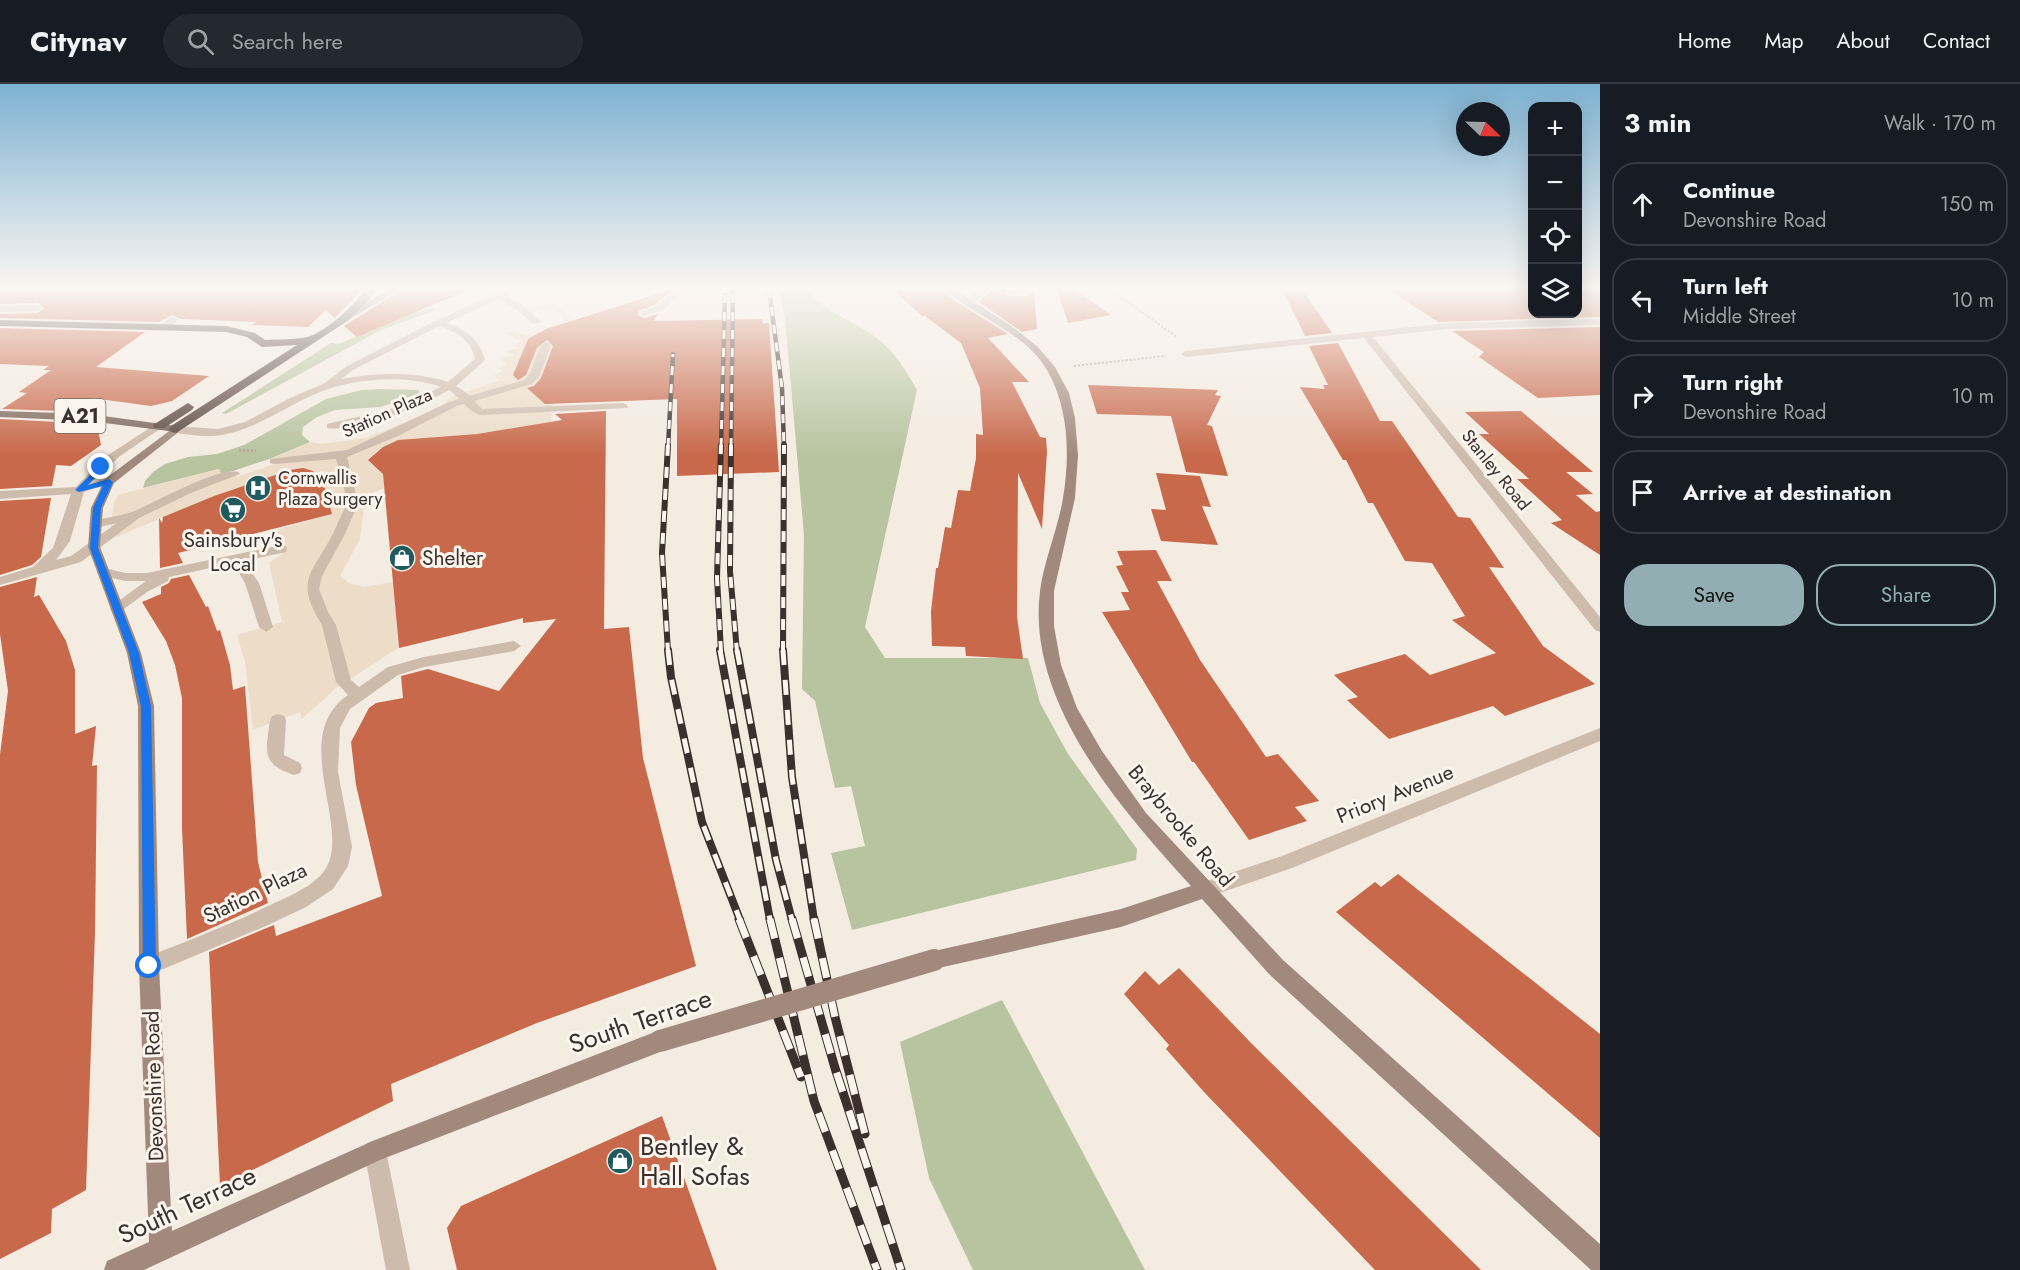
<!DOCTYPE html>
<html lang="en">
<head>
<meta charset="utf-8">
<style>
  body { margin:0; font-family:Jost,sans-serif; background:#242831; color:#f1f3f6 }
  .controls { position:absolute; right:18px; top:18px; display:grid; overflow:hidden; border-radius:12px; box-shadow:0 6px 24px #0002 }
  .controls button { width:54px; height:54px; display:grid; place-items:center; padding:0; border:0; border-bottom:2px solid #363941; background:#171b24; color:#f1f3f6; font:30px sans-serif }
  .compass { position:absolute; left:1456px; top:18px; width:54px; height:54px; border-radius:50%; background:#171b24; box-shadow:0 6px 24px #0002; rotate:113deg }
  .stop { position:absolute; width:18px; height:18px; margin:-14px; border:4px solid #1a73e8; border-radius:50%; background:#fff }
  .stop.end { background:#1a73e8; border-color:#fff; box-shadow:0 2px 6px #0008 }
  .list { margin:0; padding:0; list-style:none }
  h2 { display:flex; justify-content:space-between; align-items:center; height:78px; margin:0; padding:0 24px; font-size:26px }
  h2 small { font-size:20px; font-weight:400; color:#9ea1a6 }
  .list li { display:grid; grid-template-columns:39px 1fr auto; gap:18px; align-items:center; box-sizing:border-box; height:84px; margin:0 12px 12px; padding:0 12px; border:2px solid #363941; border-radius:24px }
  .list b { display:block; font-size:22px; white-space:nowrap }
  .list p { margin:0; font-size:20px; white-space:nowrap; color:#9ea1a6 }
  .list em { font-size:20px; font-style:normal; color:#9ea1a6 }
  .actions { display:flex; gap:12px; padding:18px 24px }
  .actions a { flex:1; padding:14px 0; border:2px solid #92aeb2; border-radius:24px; text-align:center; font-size:21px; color:#92aeb2 }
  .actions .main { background:#92aeb2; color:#111 }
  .icon { flex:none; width:33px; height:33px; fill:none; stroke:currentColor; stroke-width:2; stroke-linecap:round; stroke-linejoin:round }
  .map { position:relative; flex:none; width:1600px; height:1186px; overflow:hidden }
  header { display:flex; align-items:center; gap:36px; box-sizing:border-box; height:84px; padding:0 30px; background:#171b24; border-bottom:2px solid #363941 }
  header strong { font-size:28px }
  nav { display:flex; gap:33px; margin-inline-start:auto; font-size:21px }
  .search { width:420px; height:54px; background:#242831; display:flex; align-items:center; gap:15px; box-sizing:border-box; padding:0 21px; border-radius:33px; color:#9ea1a6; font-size:22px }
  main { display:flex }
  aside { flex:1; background:#171b24 }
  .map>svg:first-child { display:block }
  .green { fill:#b8c4a0 }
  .plaza { fill:#ecdcc8 }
  .building { fill:#c8694b }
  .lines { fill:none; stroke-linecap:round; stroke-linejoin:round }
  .path-far1 { stroke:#b9a596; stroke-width:2; stroke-dasharray:2 2; stroke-linecap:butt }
  .path { stroke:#b9a596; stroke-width:3; stroke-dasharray:2 2; stroke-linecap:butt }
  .lane { fill:#cdbbac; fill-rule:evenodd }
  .street { fill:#cdbbac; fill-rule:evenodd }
  .secondary { fill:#a18a7d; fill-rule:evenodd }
  .primary { fill:#7d675c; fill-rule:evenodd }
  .highway { fill:#5c4a42; fill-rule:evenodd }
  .rail-far3-casing { stroke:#3b302b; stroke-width:4.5 }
  .rail-far2-casing { stroke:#3b302b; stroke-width:6 }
  .rail-far1-casing { stroke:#3b302b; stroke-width:8 }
  .rail-casing { stroke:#3b302b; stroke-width:9 }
  .rail-far3 { stroke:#fbf5ee; stroke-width:3; stroke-dasharray:9; stroke-linecap:butt }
  .rail-far2 { stroke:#fbf5ee; stroke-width:4; stroke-dasharray:11; stroke-linecap:butt }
  .rail-far1 { stroke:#fbf5ee; stroke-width:5; stroke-dasharray:15; stroke-linecap:butt }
  .rail { stroke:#fbf5ee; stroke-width:7; stroke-dasharray:20; stroke-linecap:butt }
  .secondary-bridge { stroke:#a18a7d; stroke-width:22 }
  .route { fill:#1a73e8 }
  .labels { text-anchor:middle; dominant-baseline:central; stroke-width:6; stroke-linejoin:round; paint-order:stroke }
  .far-street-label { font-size:18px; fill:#3b302b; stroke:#fbf5ee }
  .far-poi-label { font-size:18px; fill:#3b302b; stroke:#fbf5ee; text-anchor:start }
  .shield { fill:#fbf5ee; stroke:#756b66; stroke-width:1.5 }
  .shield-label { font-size:20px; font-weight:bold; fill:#3b302b }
  .poi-label { font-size:21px; fill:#3b302b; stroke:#fbf5ee }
  .street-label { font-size:21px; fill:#3b302b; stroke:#fbf5ee }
  .near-street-label { font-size:26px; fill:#3b302b; stroke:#fbf5ee }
  .near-poi-label { font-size:26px; fill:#3b302b; stroke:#fbf5ee; text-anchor:start }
</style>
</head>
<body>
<header>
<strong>Citynav</strong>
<div class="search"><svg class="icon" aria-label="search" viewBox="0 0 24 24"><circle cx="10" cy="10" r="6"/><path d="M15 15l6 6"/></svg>Search here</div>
<nav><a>Home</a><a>Map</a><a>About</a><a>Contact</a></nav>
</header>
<main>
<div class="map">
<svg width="1600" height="1186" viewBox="0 0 1600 1186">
  <rect width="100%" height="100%" fill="#f4ebe1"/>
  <g class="green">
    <path d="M 778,205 L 806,205 C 825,229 855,237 878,255 C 896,269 906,287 917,306 L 865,543 L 885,574 L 1028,574 L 1040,619 L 1068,670 L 1137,765 L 1136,776 L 852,846 L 831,769 L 865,762 L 851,702 L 835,704 L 815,617 L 802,605 L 804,451 L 785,233 Z"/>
    <polygon points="433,224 436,226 381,246 226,330 222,329 331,259 338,260 417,228"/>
    <polygon points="381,305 418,306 421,309 381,323 335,326 317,333 303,343 302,351 310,358 272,374 221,391 219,385 143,404 145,397 153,388 165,380 188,373 217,370 244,361 326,315 361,306"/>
    <polygon points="1002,916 1145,1186 973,1186 929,1094 900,958"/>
  </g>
  <polygon class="plaza" points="553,219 579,239 552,326 551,338 477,350 398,356 383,363 373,371 371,379 383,388 384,404 365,412 360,455 340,492 349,499 363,503 393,498 398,564 336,604 302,635 300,628 253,646 245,577 237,551 282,538 269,479 283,469 276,446 332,430 325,404 313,387 290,386 214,412 109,456 114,418 118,411 219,385 221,390 232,387 237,393 275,380 272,374 310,358 322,360 366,354 441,324 449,314 500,296 493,292 503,287 498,284 508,280 500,276 512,271 507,268 517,264 513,262 521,258 505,250 511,247 526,252 540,250 562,240 563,233 555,227 537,225"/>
  <g class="building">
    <polygon points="0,205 362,205 335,234 326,226 308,243 251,241 257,238 181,235 172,231 159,238 0,234 0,230 38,229 44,224 38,219 0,220"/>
    <polygon points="403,205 470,205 357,253 344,242"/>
    <polygon points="673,205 656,220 638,227 638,231 644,234 658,230 654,237 762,235 763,240 769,239 779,388 677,392 677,315 545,320 527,304 534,302 541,294 553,262 547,256 537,264 526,291 518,296 513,291 528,255 546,245"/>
    <polygon points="892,205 942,205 955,217 1008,250 988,254 1029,298 1012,298 1040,353 1046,354 1047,368 1042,445 1018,389 1017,533 1023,575 966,572 965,563 932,562 931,527 936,484 938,484 945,443 951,444 958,406 970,407 976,374 976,350 983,351 980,304 961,259 925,232 922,232"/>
    <polygon points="988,205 1008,205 1006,209 1009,212 1028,212 1034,205 1037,245 1022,248 979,218 989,209"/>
    <polygon points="1057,205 1073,205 1111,231 1068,239"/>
    <polygon points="1282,205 1302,205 1332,249 1305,252"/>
    <polygon points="1388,205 1533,205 1533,230 1578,230 1578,207 1600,207 1600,233 1438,238"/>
    <polygon points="1600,243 1600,311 1538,314 1479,273 1484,268 1452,247"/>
    <polygon points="0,244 145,248 96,283 209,292 172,317 151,322 92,314 94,328 2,325 27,309 19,308 51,286 43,286 49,282 0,280"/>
    <polygon points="1338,259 1380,337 1392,337 1458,433 1470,434 1504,484 1489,483 1543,562 1595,600 1505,632 1493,622 1389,655 1347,616 1358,613 1334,591 1405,570 1430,591 1496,569 1452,536 1465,532 1432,479 1405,477 1373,419 1368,419 1346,376 1343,376 1300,303 1325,305 1323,301 1328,301 1309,262"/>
    <polygon points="1088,301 1218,306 1215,311 1221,312 1207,341 1212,342 1228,392 1186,388 1171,332 1097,330"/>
    <polygon points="606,327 604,545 629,543 643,674 696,882 537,939 391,1000 393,1017 220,1102 209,868 274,841 276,852 382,812 356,701 351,658 369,624 376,619 403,614 401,592 428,585 499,607 556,535 523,539 523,534 399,564 383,390 368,376 383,363 398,356 477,350 562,336 555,330"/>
    <polygon points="1521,327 1593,388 1566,388 1593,410 1576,411 1596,428 1600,427 1600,471 1551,439 1562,436 1517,395 1529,395 1479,350 1489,350 1465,328"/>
    <polygon points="0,335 97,340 101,361 71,382 56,381 52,402 0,405"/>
    <polygon points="303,384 313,387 325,404 332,430 178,469 183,479 160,484 159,434 162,439 163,433 214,412 290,386"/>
    <polygon points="1156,389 1200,392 1211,423 1202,422 1218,461 1161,457 1151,425 1166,426"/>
    <polygon points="51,414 41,473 32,481 0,491 0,417"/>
    <polygon points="1156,466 1172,497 1157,497 1200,576 1266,673 1278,670 1319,717 1295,723 1307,737 1249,756 1194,678 1192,678 1102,528 1130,526 1121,508 1129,508 1116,482 1123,481 1117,467"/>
    <polygon points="189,491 206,523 208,522 217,547 220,546 230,581 233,606 245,602 258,778 268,819 187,855 182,745 182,614 175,581 166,557 142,518 161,510 161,503 169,499 171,495"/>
    <polygon points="37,493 34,513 39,511 66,557 75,586 75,650 96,642 92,682 97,681 95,848 86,1106 52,1125 51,1149 0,1175 0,671 8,607 0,550 0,503"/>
    <polygon points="1398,790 1600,950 1600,1054 1336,828 1375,798 1381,803"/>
    <polygon points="1179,884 1252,960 1481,1186 1375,1186 1204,1008 1166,965 1169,961 1124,910 1145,887 1159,901"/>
    <polygon points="662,1032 717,1186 457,1186 447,1144 461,1122"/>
  </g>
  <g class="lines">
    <g class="path-far1">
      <polyline points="1109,205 1177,253"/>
      <polyline points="1074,282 1165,272"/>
    </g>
    <polyline class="path" points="239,366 256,367"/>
    <g class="lane">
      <path d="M 506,205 L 517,205 L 506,211 L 522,221 L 541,238 L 533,240 L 516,225 L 499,215 L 446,239 C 466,245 480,256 485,276 L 456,302 L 468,310 L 482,325 L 623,319 L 628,322 L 627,324 L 480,331 C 467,327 461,314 449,306 C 424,321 355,349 327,344 L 327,340 L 388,326 L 441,303 C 407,291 362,294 328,305 C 281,321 245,359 192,351 C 185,350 176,350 171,345 L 176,342 L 218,345 L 245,338 L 290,314 L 325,299 L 347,282 L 435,237 ZM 439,242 C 457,248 471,256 475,275 L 448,298 C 414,287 376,289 341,295 L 353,286 Z"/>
      <polygon points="677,205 686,205 663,226 643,232 639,229 657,222"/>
      <polygon points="0,222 38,221 42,224 38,227 0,228"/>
      <polygon points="171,233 179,235 165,246 159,246 159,242"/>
      <polygon points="281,461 286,462 287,465 286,468 244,477 259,499 273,543 266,548 259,543 245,499 233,479 169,493 168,497 147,508 117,530 112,528 110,525 112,522 146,497 125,497 99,491 97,488 104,484 125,489 147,489"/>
      <path d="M 329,536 L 336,541 L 351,596 L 359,603 L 388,583 L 424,573 L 514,557 L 521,562 L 514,567 L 424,583 L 398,591 L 350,625 L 340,644 L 338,688 L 352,763 L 348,782 L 333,805 L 306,823 L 268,841 L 149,891 L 142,889 L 139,882 L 142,875 C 184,858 227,842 268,822 C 285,814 305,806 319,793 C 361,755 284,655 348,611 L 336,598 L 322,541 Z"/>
      <path d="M 278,630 L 284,632 L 286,636 L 284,671 L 300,679 L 302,684 L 300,689 L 294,691 C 271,683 264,676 268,651 C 269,644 269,638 272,632 Z"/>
    </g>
    <g class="street">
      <polygon points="979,205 987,207 973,221 967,221 967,217"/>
      <polygon points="1012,205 1031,205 1032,207 1028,210 1009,210 1008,208"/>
      <polygon points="1600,235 1600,241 1448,245 1373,253 1600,533 1600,548 1595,546 1364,254 1186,273 1181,270 1186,267 1448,239"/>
      <path d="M 546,258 L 551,261 L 539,293 L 532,300 L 457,322 L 398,352 L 347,373 L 358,420 L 345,450 L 322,492 L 319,505 L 328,528 L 336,541 L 334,544 L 324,544 C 290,492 316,489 337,441 C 339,435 345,426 346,420 C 347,409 339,386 336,375 L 274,380 L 270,379 L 270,375 L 347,366 L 449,318 L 524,296 C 536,287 534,264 546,258 Z"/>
      <path d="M 159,338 L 163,339 L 163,343 L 120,372 L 91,399 L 109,393 L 115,397 L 84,408 L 70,457 L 56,476 L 71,472 L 117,439 L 95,444 L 89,440 L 91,437 C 104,434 119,432 132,428 C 155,419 216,383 238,388 L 240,390 L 193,408 L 139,434 L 81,478 L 0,501 L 0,493 L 33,483 L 53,464 L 71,410 L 0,415 L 0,407 L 76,403 L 102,375 Z"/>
      <polygon points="1600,644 1600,657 1292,784 1205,814 1198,812 1196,806 1198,800 1282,772"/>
      <polygon points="375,1056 383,1059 386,1067 410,1186 386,1186 364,1067 367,1059"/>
    </g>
    <g class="secondary">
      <polygon points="390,205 401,205 348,236 340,234"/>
      <path d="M 944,205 L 954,205 L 1010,241 L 1037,262 L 1055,283 L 1069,309 L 1075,334 L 1078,371 L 1075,414 L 1054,507 L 1054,542 L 1061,581 L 1077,624 L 1102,667 L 1146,729 L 1283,876 L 1600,1160 L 1600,1186 L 1591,1186 L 1269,890 L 1202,815 L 1121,843 L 934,885 L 927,883 L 924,876 L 927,869 L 934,867 L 1121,825 L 1191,802 C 1122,726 1026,619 1040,507 C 1044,476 1058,445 1063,414 C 1070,372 1069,324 1047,286 C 1024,247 976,234 944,205 Z"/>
      <polygon points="176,342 180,343 180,347 114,399 103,424 100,463 141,569 154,622 159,882 172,1147 375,1056 660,946 667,950 671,957 667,964 660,968 380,1076 144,1186 104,1186 107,1177 149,1158 139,882 138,622 127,569 88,463 91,424 105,395"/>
    </g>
    <polygon class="primary" points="0,327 89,330 176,342 181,345 176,348 89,337 0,333"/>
    <g class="highway">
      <path d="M 365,205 L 375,205 L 370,215 L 349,236 L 176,349 L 171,348 L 169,345 L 171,342 L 297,261 L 262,263 L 247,253 L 226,248 L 0,242 L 0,236 L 226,242 L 255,249 L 265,256 C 278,255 294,256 307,253 C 324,249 357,220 365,205 Z"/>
      <polygon points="188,319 194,323 192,326 164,344 154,344 153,341"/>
    </g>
    <g class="rail-far3-casing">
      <g id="rail-far3">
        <polyline points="769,205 782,304 784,363"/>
        <polyline points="668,363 673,270"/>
        <polyline points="721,363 725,211"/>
        <polyline points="731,363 733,205"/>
      </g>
    </g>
    <g class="rail-far2-casing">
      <g id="rail-far2">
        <polyline points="668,361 662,469 668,568"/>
        <polyline points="731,361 730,487 737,568"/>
        <polyline points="721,568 717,494 721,361"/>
        <polyline points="783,568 784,361"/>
      </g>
    </g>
    <g class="rail-far1-casing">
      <g id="rail-far1">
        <polyline points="668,566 671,593 702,738 740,836"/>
        <polyline points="720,566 770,836"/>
        <polyline points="737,566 776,776 792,836"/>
        <polyline points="783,566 792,693 814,836"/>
      </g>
    </g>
    <g class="rail-casing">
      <g id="rail">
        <polyline points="739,835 801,993"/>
        <polyline points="770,835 814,1017 877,1186"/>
        <polyline points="792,835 835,984 901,1186"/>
        <polyline points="814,835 835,933 865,1050"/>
      </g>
    </g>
    <use href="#rail-far3" class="rail-far3"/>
    <use href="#rail-far2" class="rail-far2"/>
    <use href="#rail-far1" class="rail-far1"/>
    <use href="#rail" class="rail"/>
    <polyline class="secondary-bridge" points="660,957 934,876"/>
  </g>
  <linearGradient id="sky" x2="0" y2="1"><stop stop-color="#7eb2d2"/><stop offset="0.55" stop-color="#faf6f2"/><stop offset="1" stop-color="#faf6f2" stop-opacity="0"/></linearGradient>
  <rect width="1600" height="371" fill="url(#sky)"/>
  <polygon class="route" points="101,380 105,383 88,401 109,395 113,398 101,424 98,464 139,569 151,622 156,882 154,886 149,888 145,886 143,882 141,622 129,569 90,464 93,424 103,402 79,408 75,406"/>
  <defs>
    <g id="hospital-disc" transform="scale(1.35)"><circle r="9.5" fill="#1f5a5e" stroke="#fbf5ee"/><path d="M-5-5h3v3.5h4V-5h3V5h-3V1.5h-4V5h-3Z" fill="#fff"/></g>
    <g id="supermarket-disc" transform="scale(1.35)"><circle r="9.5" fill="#1f5a5e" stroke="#fbf5ee"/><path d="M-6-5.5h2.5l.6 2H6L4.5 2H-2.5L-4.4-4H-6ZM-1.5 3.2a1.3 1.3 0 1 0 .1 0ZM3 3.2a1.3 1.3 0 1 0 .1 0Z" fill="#fff"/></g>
    <g id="shop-disc" transform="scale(1.35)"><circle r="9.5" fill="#1f5a5e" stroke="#fbf5ee"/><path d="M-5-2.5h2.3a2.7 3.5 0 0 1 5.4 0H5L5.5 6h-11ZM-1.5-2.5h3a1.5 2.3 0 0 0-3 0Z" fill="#fff"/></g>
  </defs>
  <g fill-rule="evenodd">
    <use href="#hospital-disc" x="258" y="404"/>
    <use href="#supermarket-disc" x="233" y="426"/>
    <use href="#shop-disc" x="402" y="474"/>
    <use href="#shop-disc" x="620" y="1077"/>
  </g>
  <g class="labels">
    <g class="far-street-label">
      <text transform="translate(387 329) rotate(-24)">Station Plaza</text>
      <text transform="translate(1496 386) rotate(51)">Stanley Road</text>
    </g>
    <g class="far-poi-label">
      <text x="278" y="394">Cornwallis<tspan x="278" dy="21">Plaza Surgery</tspan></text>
    </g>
    <rect class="shield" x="54.5" y="315" width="51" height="34" rx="4.5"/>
    <g class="shield-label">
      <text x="80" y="332">A21</text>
    </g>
    <g class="poi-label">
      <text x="233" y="456">Sainsbury's<tspan x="233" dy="24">Local</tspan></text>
      <text x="422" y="474" text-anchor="start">Shelter</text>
    </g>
    <g class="street-label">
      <text transform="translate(1395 710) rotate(-22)">Priory Avenue</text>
      <text transform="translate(1181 742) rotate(50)">Braybrooke Road</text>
      <text transform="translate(255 809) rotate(-26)">Station Plaza</text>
      <text transform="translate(154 1002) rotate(-92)">Devonshire Road</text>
    </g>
    <g class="near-street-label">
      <text transform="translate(640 937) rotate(-19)">South Terrace</text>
      <text transform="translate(187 1121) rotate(-25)">South Terrace</text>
    </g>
    <g class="near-poi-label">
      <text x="640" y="1062">Bentley &amp;<tspan x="640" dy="30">Hall Sofas</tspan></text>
    </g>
  </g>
</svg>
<div class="controls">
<button>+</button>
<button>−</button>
<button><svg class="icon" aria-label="locate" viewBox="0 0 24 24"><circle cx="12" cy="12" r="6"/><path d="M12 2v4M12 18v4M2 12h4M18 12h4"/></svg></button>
<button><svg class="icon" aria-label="layers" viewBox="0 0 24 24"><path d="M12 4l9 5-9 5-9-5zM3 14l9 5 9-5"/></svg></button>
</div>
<svg class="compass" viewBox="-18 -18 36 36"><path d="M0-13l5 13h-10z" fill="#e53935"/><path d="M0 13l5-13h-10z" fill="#9ea1a6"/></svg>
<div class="stop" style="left:149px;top:882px"></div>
<div class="stop end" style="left:101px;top:383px"></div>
</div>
<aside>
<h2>3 min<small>Walk · 170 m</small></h2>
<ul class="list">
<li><svg class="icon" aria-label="ahead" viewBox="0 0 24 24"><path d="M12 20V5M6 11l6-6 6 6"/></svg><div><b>Continue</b><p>Devonshire Road</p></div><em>150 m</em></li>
<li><svg class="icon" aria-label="left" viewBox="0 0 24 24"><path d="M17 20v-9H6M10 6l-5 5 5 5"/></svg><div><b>Turn left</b><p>Middle Street</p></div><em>10 m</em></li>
<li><svg class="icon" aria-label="right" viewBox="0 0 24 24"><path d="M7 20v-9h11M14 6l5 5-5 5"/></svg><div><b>Turn right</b><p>Devonshire Road</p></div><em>10 m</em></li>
<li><svg class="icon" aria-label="arrive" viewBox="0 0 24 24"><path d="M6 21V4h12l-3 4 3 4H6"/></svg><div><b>Arrive at destination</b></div></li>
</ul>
<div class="actions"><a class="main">Save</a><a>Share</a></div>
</aside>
</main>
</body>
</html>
